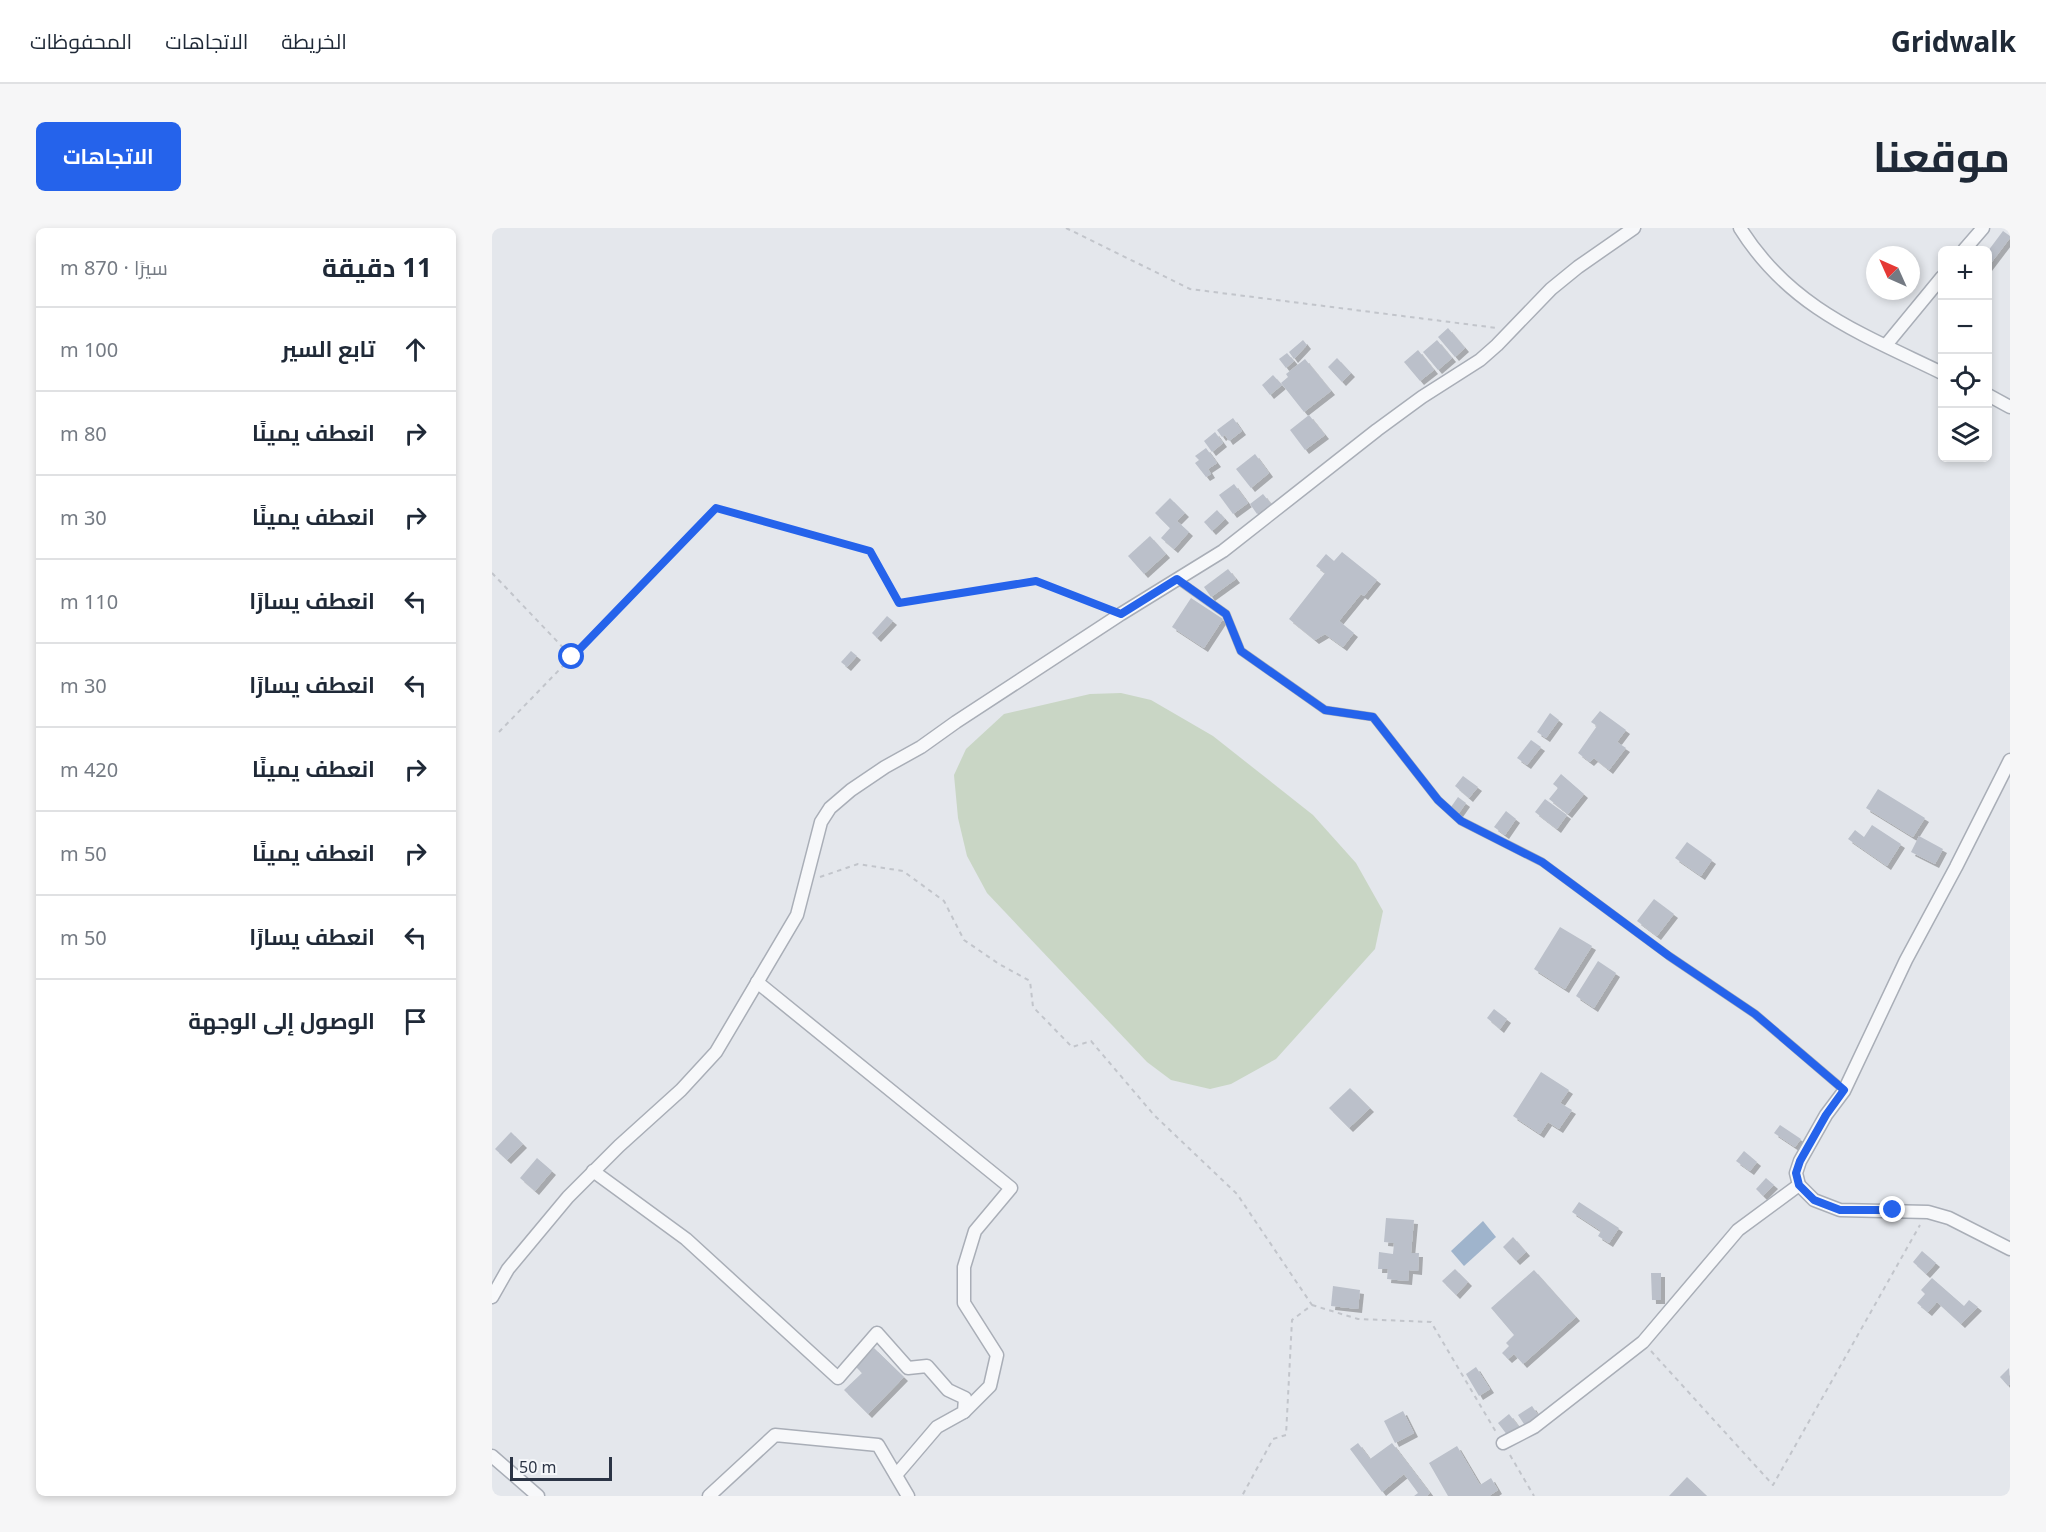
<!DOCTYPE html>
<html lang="ar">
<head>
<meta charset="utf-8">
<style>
  body { margin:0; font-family:"Noto Sans",Cairo,sans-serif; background:#f6f6f7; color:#1f2937; direction:rtl }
  .controls { position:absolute; right:18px; top:18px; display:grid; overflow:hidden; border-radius:9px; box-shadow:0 3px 9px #0003 }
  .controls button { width:54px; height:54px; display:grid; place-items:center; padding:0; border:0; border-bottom:2px solid #e0e1e3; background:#fff; color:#1f2937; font:30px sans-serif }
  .compass { position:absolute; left:1374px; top:18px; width:54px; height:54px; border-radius:50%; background:#fff; box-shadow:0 3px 9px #0003; rotate:315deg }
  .scale { position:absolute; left:18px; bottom:15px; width:102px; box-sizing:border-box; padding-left:6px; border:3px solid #2b3445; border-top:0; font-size:16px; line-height:21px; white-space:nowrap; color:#2b3445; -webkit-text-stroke:4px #f4f6f9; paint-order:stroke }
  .stop { position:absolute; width:18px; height:18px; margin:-14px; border:4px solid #2563eb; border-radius:50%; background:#fff }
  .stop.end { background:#2563eb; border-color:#fff; box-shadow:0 2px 6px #0008 }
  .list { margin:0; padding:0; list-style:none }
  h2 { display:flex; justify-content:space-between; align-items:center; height:78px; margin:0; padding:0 24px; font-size:26px }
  h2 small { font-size:20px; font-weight:400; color:#747a83 }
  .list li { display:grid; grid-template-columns:39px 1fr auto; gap:18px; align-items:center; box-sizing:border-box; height:84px; padding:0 24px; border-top:2px solid #e0e1e3 }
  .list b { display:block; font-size:22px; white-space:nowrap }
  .list em { font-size:20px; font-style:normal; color:#747a83 }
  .icon { flex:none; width:33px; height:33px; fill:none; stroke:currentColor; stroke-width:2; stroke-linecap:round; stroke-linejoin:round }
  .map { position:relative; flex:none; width:1518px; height:1268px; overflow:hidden; direction:ltr; border-radius:9px }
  header { display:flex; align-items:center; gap:36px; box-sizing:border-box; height:84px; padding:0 30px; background:#fff; border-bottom:2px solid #e0e1e3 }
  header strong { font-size:28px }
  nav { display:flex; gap:33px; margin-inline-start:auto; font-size:21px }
  .intro { display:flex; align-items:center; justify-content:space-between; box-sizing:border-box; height:144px; padding:0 36px }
  h1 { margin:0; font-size:42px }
  .button { padding:15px 27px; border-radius:9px; background:#2563eb; color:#fff; font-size:21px; font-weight:700 }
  main { display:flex; gap:36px; padding:0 36px }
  aside { flex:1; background:#fff; border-radius:9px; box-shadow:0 3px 9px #0003 }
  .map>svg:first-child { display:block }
  .green { fill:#c9d6c5 }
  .water { fill:#9fb4cc }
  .building { fill:#bbc0ca; filter:url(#shadow) }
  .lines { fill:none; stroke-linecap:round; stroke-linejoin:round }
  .lane-casing { stroke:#a9aeb7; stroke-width:9 }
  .street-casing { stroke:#a9aeb7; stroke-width:15 }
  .path { stroke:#c2c5cb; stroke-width:2; stroke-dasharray:4.5 4.5; stroke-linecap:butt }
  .lane { stroke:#f7f8fa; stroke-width:6 }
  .street { stroke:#f7f8fa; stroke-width:12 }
  .route { stroke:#2563eb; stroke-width:8 }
</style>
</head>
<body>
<header>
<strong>Gridwalk</strong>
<nav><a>الخريطة</a><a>الاتجاهات</a><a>المحفوظات</a></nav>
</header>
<div class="intro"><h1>موقعنا</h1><a class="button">الاتجاهات</a></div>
<main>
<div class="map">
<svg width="1518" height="1268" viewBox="0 0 1518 1268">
  <defs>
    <filter id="shadow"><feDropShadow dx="4" dy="4" stdDeviation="0" flood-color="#0004"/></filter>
  </defs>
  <rect width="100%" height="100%" fill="#e4e7ec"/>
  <polygon class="green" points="629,465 659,472 721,508 821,587 864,635 891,683 883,721 784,831 739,856 718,861 679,852 655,834 495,665 475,628 466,590 462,547 474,521 512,486 598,466"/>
  <polygon class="water" points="991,993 1004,1009 972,1038 959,1023"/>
  <g class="building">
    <polygon points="1511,3 1518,8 1518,10 1496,39 1496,23"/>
    <polygon points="956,100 973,120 963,129 946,109"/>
    <polygon points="811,112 815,117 802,131 797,124"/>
    <polygon points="945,112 960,130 946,142 931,124"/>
    <polygon points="926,122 942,142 928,153 912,134"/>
    <polygon points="795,125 802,133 794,140 787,131"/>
    <polygon points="845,130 859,145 850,154 836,139"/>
    <polygon points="813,131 839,163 812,184 789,155 796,149 794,146"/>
    <polygon points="781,147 790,157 778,167 770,157"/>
    <polygon points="817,187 833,207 813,222 798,202"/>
    <polygon points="741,190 750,203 737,213 733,207 730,209 725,202"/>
    <polygon points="723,204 731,215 720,224 712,213"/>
    <polygon points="714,220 725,235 716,241 719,246 714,249 703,235 707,232 703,228"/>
    <polygon points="763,226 777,245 759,260 744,241"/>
    <polygon points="742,256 756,275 741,286 727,267"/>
    <polygon points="771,266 779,276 765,286 758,276"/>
    <polygon points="678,270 693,285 685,293 697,304 682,321 669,310 678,300 663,285"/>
    <polygon points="725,282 733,291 720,303 712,294"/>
    <polygon points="658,308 674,326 652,346 636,328"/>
    <polygon points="850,324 885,352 872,368 869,366 847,393 862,405 851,419 833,406 823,412 797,391 833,345 824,338 834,326 842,333"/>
    <polygon points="736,341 744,351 719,369 712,359"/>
    <polygon points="699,370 731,391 712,420 680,399"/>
    <polygon points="395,388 401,393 385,410 380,405"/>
    <polygon points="359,423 365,428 355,439 349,434"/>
    <polygon points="1108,483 1134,502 1125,514 1134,520 1117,542 1102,530 1098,534 1086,525 1105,498 1099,494"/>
    <polygon points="1058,485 1067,492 1054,510 1045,504"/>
    <polygon points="1039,512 1049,519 1035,537 1025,530"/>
    <polygon points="1069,546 1092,566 1076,586 1057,571 1066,560 1061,556"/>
    <polygon points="971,548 986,559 977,570 963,558"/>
    <polygon points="1386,561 1433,590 1421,609 1374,580"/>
    <polygon points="966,569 974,575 967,585 959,579"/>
    <polygon points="1053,571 1075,587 1065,601 1043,584"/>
    <polygon points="1014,583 1024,591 1013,607 1002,599"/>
    <polygon points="1380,597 1409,616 1395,638 1356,611 1363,602 1372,609"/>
    <polygon points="1427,608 1451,621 1443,636 1419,624"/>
    <polygon points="1195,614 1220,632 1209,648 1183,630"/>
    <polygon points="1162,671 1182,686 1165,708 1145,693"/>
    <polygon points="1068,699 1100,718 1073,761 1042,741"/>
    <polygon points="1106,733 1124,745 1102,780 1084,768"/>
    <polygon points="1002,781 1015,791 1008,801 995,790"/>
    <polygon points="1049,844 1077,862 1068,875 1080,882 1067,901 1056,894 1048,906 1021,888"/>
    <polygon points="858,860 878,880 857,900 837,880"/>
    <polygon points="1288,897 1309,911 1303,919 1282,905"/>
    <polygon points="19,904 31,916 15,932 3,921"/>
    <polygon points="1252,923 1265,934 1258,943 1244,933"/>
    <polygon points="45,930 60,943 43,963 28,950"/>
    <polygon points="1274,950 1282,957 1271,968 1264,961"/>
    <polygon points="1087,974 1127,1000 1117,1015 1106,1008 1109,1003 1080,984"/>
    <polygon points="894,990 922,992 919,1025 927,1025 926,1043 917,1042 916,1053 895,1051 896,1041 886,1041 887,1024 901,1026 902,1015 892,1014"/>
    <polygon points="1021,1009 1034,1024 1024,1033 1011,1019"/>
    <polygon points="1430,1023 1444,1035 1434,1046 1421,1034"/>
    <polygon points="963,1041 976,1054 964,1067 950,1053"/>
    <polygon points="1042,1042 1084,1089 1031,1136 1022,1126 1016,1131 1010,1125 1017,1118 1014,1115 1022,1107 999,1080"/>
    <polygon points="1159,1045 1169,1045 1169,1072 1160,1072"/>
    <polygon points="1440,1050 1472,1078 1477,1072 1486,1079 1469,1096 1445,1074 1436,1084 1425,1075 1433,1066 1429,1062"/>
    <polygon points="841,1058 868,1062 866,1081 839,1078"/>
    <polygon points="382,1120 412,1149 376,1186 352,1162 370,1145 364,1139"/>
    <polygon points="984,1139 998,1161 987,1168 974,1146"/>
    <polygon points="1517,1140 1518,1156 1516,1158 1508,1149"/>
    <polygon points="1040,1178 1048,1190 1034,1199 1026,1187"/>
    <polygon points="911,1183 922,1205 903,1215 892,1193"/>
    <polygon points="1017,1186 1027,1199 1016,1208 1006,1195"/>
    <polygon points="866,1215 878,1231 900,1215 938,1265 935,1268 922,1268 926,1265 912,1246 890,1264 858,1221"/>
    <polygon points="965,1218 988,1257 999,1250 1006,1262 997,1268 956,1268 937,1235"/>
    <polygon points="1195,1249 1215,1268 1177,1268"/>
  </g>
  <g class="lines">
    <g class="lane-casing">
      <polyline id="lane" points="686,352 734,386 749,423 833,482 881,489 946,572 969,593 1050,634 1177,728 1263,786 1352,862"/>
    </g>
    <g class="street-casing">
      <g id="street">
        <path d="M 1248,0 C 1298,80 1370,106 1450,145"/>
        <polyline points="1472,22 1491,0"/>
        <polyline points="1394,117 1450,49"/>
        <polyline points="1496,167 1518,179"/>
        <polyline points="1518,532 1464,639 1414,732 1352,863 1334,887 1308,933 1304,945 1307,957 1322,972 1348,982 1436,984 1457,990 1518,1021"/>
        <polyline points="265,754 519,960 483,1003 472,1039 472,1075 505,1127 498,1158 472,1184"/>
        <polyline points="101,943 194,1011 346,1150 385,1105 416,1140 435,1138 456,1162 473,1170 472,1184 445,1199 404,1247"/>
        <polyline points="0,1069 16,1041 76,969 127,918 189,862 224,824 305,687 329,594 338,580 359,562 393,539 429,519 464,494 629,386 731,323 885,202 930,169 988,132 1005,117 1059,61 1086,39 1142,0"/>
        <polyline points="1011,1215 1042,1199 1151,1114 1246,1002 1307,957"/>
        <polyline points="0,1228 46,1268"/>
        <polyline points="217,1268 283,1207 386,1217 416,1268"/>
      </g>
    </g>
    <g class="path">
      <polyline points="574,0 698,61 1005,100"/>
      <polyline points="0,345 80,429"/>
      <polyline points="7,504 224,280 378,323 407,375 545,353 615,380"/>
      <polyline points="328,649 366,636 411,643 452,673 472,712 507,736 538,753 541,779 580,819 599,813 662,887 745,966 820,1077 800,1092 794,1207 781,1211 750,1268"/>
      <polyline points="820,1077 866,1091 939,1094 1004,1204"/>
      <polyline points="1159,1123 1281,1257 1428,997"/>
      <polyline points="1018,1227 1042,1268"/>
    </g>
    <use href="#lane" class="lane"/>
    <use href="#street" class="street"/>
  </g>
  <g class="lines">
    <polyline class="route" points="80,429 224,280 378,323 407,375 544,353 629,386 685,351 734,386 749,423 833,482 881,489 946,572 969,593 1050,634 1177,728 1263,786 1352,862 1334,887 1308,933 1304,945 1307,957 1322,972 1348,982 1401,982"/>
  </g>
</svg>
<div class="controls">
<button>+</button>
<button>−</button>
<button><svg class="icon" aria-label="locate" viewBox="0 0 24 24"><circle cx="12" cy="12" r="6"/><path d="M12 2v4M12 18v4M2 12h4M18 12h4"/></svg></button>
<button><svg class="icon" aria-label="layers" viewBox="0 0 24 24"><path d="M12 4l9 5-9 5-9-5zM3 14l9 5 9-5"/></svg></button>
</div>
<svg class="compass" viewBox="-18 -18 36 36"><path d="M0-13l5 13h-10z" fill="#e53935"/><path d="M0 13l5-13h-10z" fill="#747a83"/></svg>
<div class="scale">50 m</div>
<div class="stop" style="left:80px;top:429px"></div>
<div class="stop end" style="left:1401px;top:982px"></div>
</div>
<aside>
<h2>11 دقيقة<small>سيرًا · 870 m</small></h2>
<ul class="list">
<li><svg class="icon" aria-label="ahead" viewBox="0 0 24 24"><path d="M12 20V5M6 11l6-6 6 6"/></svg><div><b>تابع السير</b></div><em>100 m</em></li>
<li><svg class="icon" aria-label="right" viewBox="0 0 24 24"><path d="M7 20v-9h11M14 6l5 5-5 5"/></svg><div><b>انعطف يمينًا</b></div><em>80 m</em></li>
<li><svg class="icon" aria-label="right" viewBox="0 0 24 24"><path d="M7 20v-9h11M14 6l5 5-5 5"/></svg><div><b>انعطف يمينًا</b></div><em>30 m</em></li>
<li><svg class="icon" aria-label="left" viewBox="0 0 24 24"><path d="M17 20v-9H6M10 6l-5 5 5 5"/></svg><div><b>انعطف يسارًا</b></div><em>110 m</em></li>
<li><svg class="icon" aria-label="left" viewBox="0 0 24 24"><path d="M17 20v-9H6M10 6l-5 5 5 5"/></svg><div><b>انعطف يسارًا</b></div><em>30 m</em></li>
<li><svg class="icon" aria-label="right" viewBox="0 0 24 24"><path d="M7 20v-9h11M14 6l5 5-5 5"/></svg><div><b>انعطف يمينًا</b></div><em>420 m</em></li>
<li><svg class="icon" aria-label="right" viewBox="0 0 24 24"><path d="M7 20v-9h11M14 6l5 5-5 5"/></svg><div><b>انعطف يمينًا</b></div><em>50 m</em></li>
<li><svg class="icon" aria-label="left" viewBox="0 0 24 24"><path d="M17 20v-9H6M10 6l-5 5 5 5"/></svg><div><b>انعطف يسارًا</b></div><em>50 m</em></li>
<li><svg class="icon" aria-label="arrive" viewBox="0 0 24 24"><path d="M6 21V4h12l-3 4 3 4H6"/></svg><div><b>الوصول إلى الوجهة</b></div></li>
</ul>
</aside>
</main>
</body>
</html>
